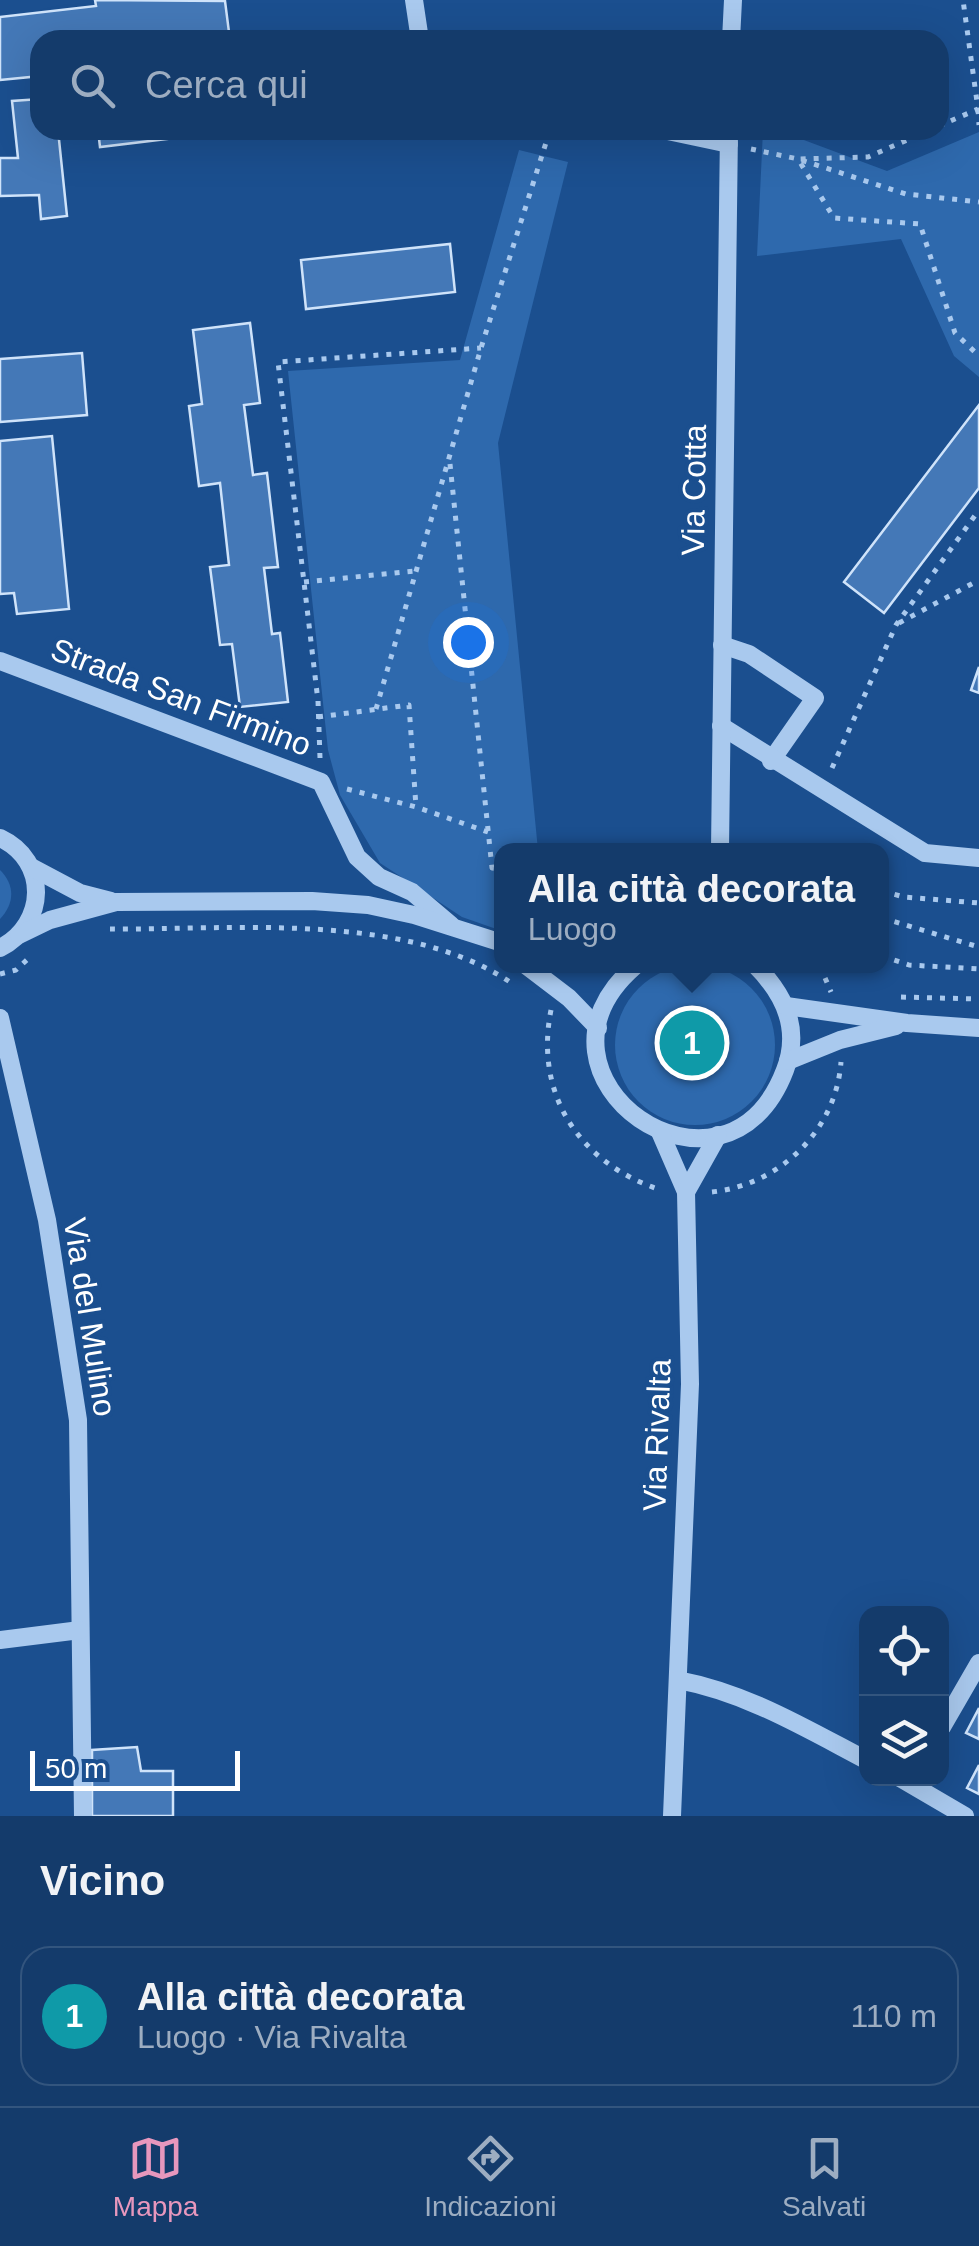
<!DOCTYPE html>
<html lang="it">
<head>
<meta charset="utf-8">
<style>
  body { margin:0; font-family:Helvetica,sans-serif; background:#1d4271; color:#f1f3f6 }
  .controls { position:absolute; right:30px; bottom:30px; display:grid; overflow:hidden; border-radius:20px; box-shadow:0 10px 40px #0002 }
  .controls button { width:90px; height:90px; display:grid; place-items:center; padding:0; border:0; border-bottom:2px solid #33557e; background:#143b6b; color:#f1f3f6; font:50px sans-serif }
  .scale { position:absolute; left:30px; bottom:25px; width:210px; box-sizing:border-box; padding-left:10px; border:5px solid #fff; border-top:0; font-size:28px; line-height:35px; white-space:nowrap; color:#fff; -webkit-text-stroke:8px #1b4f8f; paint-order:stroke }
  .you { position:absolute; left:468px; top:642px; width:35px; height:35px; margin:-25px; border:8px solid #fff; border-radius:50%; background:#1a73e8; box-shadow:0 0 0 15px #1a73e833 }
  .badge { display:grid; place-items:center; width:65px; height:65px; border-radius:50%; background:#e797bd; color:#fff; font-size:32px; font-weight:700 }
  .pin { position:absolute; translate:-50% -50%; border:5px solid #fff; box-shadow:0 2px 10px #0006 }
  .popup { position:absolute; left:494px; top:843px; width:395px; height:130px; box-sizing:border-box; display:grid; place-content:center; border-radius:20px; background:#143b6b; filter:drop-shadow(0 2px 8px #0005); font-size:32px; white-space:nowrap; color:#9dadc1 }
  .popup b { font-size:38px; color:#f1f3f6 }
  .popup::after { content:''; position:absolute; left:50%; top:100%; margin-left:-20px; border:20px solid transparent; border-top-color:#143b6b }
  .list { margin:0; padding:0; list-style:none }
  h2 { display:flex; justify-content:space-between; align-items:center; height:130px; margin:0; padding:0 40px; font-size:42px }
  h2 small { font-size:32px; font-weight:400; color:#9dadc1 }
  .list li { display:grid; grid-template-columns:65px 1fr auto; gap:30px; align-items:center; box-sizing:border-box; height:140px; margin:0 20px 20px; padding:0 20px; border:2px solid #33557e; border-radius:30px }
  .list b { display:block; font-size:38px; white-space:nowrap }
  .list p { margin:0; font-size:32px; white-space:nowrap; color:#9dadc1 }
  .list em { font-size:32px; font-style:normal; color:#9dadc1 }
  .icon { flex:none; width:55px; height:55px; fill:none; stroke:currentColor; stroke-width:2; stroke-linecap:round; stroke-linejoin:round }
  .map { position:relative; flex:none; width:979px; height:1816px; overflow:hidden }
  .search { position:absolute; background:#143b6b; box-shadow:0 10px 40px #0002; left:30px; right:30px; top:30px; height:110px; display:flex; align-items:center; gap:25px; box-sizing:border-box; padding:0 35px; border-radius:30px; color:#9dadc1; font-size:38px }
  .sheet { height:290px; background:#143b6b }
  nav { display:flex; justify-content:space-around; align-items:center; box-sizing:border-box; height:140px; border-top:2px solid #33557e; background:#143b6b; font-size:28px; color:#9dadc1 }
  nav a { display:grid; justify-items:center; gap:5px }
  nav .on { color:#e797bd }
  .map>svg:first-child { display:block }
  .green { fill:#2e69ad }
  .building { fill:#4478b7; stroke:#cfe3fa; stroke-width:2.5 }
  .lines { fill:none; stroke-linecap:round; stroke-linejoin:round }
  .path { stroke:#a9c9ee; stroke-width:5; stroke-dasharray:5 8; stroke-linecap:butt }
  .minor { stroke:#a9c9ee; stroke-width:18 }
  .labels { text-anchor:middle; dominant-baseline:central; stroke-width:8; stroke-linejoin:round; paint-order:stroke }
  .street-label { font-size:32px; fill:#fff; stroke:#1b4f8f }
</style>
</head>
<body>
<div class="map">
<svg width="979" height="1816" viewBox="0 0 979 1816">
  <rect width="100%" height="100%" fill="#1b4f8f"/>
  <g class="green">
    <polygon points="763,130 777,130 887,171 979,132 979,377 954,356 901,239 757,256"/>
    <polygon points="519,150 568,162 498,443 538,850 502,850 502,931 462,917 380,863 340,795 328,750 288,371 460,360"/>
    <path d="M 0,870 C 15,885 15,903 0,919 Z"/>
    <circle cx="695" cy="1045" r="80"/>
  </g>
  <g class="building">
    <polygon points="95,0 225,1 230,40 40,40 40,76 0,80 0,17 96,6"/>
    <polygon points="40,99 40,130 58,130 67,216 41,219 39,195 0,196 0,158 18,158 12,101"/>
    <polygon points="98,130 241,130 100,147"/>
    <polygon points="450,244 455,292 306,309 301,260"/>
    <polygon points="250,323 260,403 244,405 253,475 267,473 278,567 264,568 272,634 280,633 288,702 240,707 232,644 220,645 210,567 229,565 220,483 199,486 189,406 202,404 193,330"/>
    <polygon points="82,353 87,415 0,422 0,359"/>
    <polygon points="979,405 979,488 884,613 844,582"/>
    <polygon points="52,436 69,609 17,614 14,593 0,594 0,441"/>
    <polygon points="979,667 979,693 971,690"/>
    <polygon points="979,1708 979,1739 966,1733"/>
    <polygon points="137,1747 141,1771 173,1771 173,1816 92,1816 92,1750"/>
    <polygon points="979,1765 979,1794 967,1788"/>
  </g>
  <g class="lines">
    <g class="path">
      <polyline points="978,109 979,125"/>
      <polyline points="939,126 978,109 963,0"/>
      <polyline points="930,130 868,157 798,159 834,218 920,224 955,333 979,356"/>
      <polyline points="751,149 798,159 906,194 979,202"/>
      <polyline points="450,464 492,868 502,869"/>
      <polyline points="304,582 415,571"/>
      <polyline points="899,623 979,580"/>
      <polyline points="376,709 481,348 550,130"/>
      <polyline points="318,717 409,705 416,807"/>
      <polyline points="320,758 318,701 278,362 481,348"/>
      <polyline points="832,768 896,625 979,510"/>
      <polyline points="347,789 416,807 488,832"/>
      <polyline points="882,891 904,897 979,903"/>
      <polyline points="882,918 979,947"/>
      <path d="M 110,929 C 233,930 403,911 510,982"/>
      <polyline points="882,956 909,965 979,969"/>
      <polyline points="820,966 831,992"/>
      <polyline points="0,974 16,970 31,956"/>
      <polyline points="901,997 979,999"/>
      <path d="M 551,1010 C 534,1095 580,1164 661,1190"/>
      <path d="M 712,1192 C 779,1185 836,1131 841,1062"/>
    </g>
    <g class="minor">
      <polyline points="414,0 420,40"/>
      <polyline points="731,40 733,0"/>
      <polyline points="663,130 729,144"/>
      <polyline points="722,645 749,654 815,698 771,761"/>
      <polyline points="0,661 321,782 357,857 379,877 412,892 451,925"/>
      <polyline points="721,726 925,853 979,858"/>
      <path d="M 0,838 C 49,861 47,924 0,948"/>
      <polyline points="720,850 729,130"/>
      <polyline points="31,867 80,893 111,901"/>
      <polyline points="19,935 50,920 116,902 312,901 368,905 414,915 502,943"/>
      <polyline points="527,966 569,998 598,1028"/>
      <path d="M 635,966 C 507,1077 725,1228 785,1070 C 801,1029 784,994 756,966"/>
      <polyline points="786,1006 907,1023 979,1028"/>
      <polyline points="0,1018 47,1220 78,1420 83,1816"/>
      <polyline points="788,1061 840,1040 896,1026"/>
      <polyline points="660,1132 686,1192 690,1384 672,1816"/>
      <polyline points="686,1192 718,1135"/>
      <polyline points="0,1640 80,1630"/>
      <path d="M 678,1680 C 747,1693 805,1728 866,1760"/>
      <polyline points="942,1727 979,1663"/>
      <polyline points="900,1778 965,1816"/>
    </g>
  </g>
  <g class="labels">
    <g class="street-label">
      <text transform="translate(694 490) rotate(-89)">Via Cotta</text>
      <text transform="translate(181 697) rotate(21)">Strada San Firmino</text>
      <text transform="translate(90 1317) rotate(81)">Via del Mulino</text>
      <text transform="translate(657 1435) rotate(-88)">Via Rivalta</text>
    </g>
  </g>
</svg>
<div class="controls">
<button><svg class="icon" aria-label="locate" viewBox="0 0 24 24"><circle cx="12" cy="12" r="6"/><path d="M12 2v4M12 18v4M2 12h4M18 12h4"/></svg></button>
<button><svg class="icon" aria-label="layers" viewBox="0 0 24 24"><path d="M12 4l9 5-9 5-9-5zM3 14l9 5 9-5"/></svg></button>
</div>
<div class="scale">50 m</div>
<div class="you"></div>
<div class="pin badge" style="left:692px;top:1043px;background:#0f9aa8">1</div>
<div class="popup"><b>Alla città decorata</b>Luogo</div>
<div class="search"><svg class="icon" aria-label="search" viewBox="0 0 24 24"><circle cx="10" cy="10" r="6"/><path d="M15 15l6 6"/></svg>Cerca qui</div>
</div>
<section class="sheet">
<h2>Vicino<small></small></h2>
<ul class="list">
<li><span class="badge" style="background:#0f9aa8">1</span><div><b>Alla città decorata</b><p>Luogo · Via Rivalta</p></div><em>110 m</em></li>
</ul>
</section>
<nav>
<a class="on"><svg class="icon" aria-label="map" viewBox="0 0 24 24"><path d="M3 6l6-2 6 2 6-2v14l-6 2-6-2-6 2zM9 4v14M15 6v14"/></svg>Mappa</a>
<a><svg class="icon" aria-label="directions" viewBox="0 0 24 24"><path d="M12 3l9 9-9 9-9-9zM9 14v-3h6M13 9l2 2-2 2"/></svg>Indicazioni</a>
<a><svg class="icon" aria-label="saved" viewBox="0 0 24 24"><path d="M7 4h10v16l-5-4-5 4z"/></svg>Salvati</a>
</nav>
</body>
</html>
